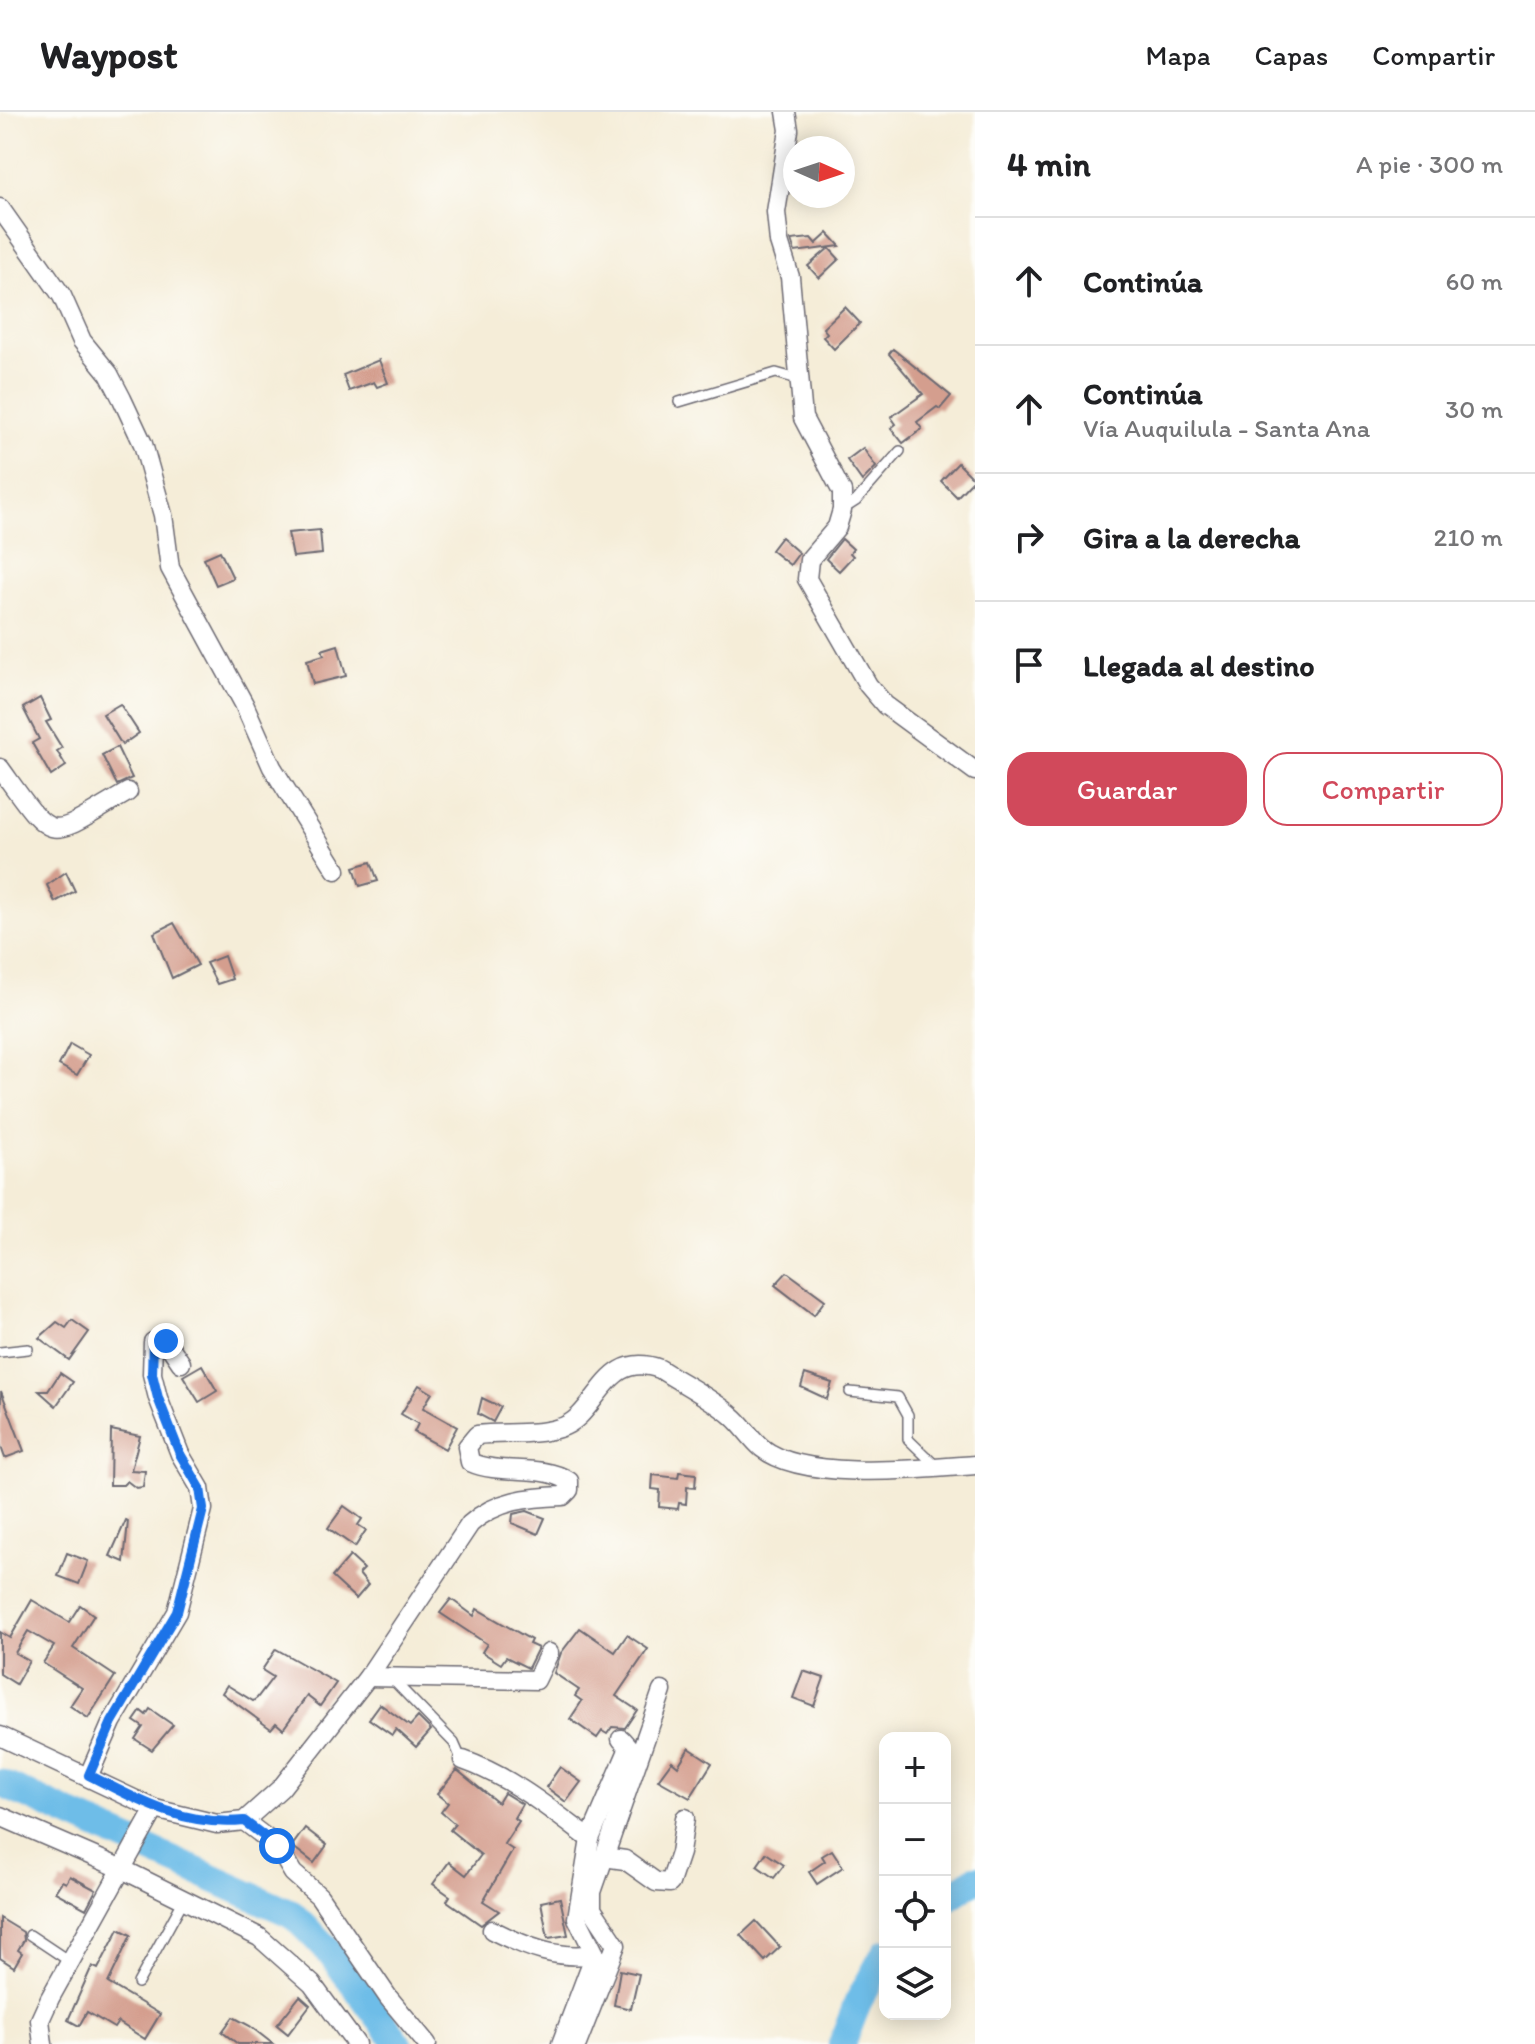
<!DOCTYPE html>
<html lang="es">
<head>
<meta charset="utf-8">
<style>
  body { margin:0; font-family:Itim,sans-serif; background:#f6f6f6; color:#202124 }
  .controls { position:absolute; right:24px; bottom:24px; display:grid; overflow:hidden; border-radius:16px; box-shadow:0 4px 20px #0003 }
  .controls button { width:72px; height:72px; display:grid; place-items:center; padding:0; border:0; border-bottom:2px solid #e0e0e0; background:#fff; color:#202124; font:40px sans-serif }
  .compass { position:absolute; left:783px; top:24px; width:72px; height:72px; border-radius:50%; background:#fff; box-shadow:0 4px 20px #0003; rotate:93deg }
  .stop { position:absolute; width:24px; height:24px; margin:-18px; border:6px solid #1a73e8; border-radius:50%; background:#fff }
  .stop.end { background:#1a73e8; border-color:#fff; box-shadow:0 2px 8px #0008 }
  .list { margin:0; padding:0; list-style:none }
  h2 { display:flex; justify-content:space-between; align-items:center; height:104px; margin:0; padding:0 32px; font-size:34px }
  h2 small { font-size:26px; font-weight:400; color:#757577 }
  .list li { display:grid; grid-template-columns:52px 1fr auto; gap:24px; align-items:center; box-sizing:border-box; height:128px; padding:0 32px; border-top:2px solid #e0e0e0 }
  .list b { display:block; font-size:30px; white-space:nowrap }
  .list p { margin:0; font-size:26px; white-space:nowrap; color:#757577 }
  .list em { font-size:26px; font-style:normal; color:#757577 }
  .actions { display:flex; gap:16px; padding:24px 32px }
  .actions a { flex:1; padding:18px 0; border:2px solid #d1495b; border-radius:24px; text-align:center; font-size:28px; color:#d1495b }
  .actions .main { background:#d1495b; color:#fff }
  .icon { flex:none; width:44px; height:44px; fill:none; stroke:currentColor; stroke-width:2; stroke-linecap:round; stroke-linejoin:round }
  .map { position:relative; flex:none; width:975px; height:1932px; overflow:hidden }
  header { display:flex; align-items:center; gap:48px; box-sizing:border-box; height:112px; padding:0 40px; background:#fff; border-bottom:2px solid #e0e0e0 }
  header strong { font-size:38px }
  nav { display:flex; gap:44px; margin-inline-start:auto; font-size:28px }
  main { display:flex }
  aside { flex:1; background:#fff }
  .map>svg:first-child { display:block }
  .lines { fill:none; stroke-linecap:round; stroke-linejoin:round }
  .river { stroke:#6ebde8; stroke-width:28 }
  .building { fill:#d49e8e }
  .lane-casing { stroke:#6c6972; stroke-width:12 }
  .street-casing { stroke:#6c6972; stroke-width:21 }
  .lane { stroke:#fff; stroke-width:9 }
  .street { stroke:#fff; stroke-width:18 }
  .route { stroke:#1a73e8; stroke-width:10 }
</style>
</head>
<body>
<header>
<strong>Waypost</strong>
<nav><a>Mapa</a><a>Capas</a><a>Compartir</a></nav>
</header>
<main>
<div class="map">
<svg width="975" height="1932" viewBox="0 0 975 1932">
  <rect width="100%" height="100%" fill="#fdfcf7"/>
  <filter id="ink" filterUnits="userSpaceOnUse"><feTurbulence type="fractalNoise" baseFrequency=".0125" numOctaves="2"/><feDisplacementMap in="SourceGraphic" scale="16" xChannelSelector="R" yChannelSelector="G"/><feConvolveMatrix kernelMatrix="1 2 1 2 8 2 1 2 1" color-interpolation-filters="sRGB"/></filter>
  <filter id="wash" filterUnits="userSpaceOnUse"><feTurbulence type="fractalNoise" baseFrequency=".006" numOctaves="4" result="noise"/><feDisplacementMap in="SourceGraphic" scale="32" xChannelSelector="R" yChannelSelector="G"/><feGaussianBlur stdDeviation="1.8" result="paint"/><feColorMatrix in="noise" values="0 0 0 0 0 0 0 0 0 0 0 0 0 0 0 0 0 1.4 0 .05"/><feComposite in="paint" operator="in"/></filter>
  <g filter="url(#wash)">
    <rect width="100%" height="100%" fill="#f5edd8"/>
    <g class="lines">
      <g class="river">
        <polyline points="0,1671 292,1802 327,1837 399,1932"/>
        <polyline points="945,1787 975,1767"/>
        <polyline points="842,1932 858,1890 885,1841"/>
      </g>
    </g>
    <g id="blocks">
      <g class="building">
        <polygon points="828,121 840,134 795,140 791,128 811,126 816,132"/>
        <polygon points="829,136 839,147 819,166 808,154"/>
        <polygon points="845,195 860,211 834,237 823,225 827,221 823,216"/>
        <polygon points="893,237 951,284 940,297 937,295 917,310 922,317 903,331 891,316 896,312 891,305 923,282 889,242"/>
        <polygon points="379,248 388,271 377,275 374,270 349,279 343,263"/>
        <polygon points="863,336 876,355 862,369 847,348"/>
        <polygon points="958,351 974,367 957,385 941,369"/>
        <polygon points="320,418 322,442 293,445 288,421"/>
        <polygon points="781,425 799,441 790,453 771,438"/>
        <polygon points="842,427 853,437 850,441 853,444 839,459 826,447"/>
        <polygon points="220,439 233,466 216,473 204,446"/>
        <polygon points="338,533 346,564 313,572 307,548 324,543 322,538"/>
        <polygon points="40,586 51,608 46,610 62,636 57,639 66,654 51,664 32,631 39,627 23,596"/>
        <polygon points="120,592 139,621 122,633 103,602"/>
        <polygon points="117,635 132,666 117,673 102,643"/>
        <polygon points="371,750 378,769 360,774 354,755"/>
        <polygon points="66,760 75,779 55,790 47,773"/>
        <polygon points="174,811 198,853 172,866 154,821"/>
        <polygon points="224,844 232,867 217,872 206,851"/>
        <polygon points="70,932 89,943 77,963 59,953"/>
        <polygon points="787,1160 825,1188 814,1203 775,1173"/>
        <polygon points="72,1208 89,1220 69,1248 39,1226 57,1210 66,1216"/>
        <polygon points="202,1253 217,1279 199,1290 183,1264"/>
        <polygon points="60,1261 73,1270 56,1294 39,1279 48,1279"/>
        <polygon points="805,1262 832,1271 827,1287 801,1275"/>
        <polygon points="419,1273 432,1281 423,1296 457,1315 445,1337 414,1320 418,1312 401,1302"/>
        <polygon points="1,1279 24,1339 5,1346 0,1332"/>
        <polygon points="482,1286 501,1295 493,1310 478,1302"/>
        <polygon points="111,1318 140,1324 131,1358 145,1359 143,1375 136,1376 127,1369 123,1373 110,1373"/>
        <polygon points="679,1360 696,1362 695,1376 687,1375 686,1392 679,1391 678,1397 659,1395 660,1378 652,1377 653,1363 678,1366"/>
        <polygon points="344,1394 362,1407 358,1413 366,1418 355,1435 328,1416"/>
        <polygon points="527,1399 545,1406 538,1422 512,1411 513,1402"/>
        <polygon points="126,1408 128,1409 124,1450 110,1444"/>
        <polygon points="67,1441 88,1449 79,1472 58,1464"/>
        <polygon points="350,1444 364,1457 359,1462 368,1473 356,1487 332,1465"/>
        <polygon points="451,1487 474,1504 477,1497 531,1528 529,1532 538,1536 528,1556 506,1545 501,1552 482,1540 487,1532 440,1501"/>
        <polygon points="32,1488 69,1510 80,1493 94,1503 73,1536 115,1564 88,1606 70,1594 82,1576 43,1551 54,1534 28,1519 15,1541 29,1549 16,1572 0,1562 0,1520 10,1526"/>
        <polygon points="580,1516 615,1540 627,1523 648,1537 616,1584 637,1598 625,1616 612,1615 607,1622 602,1619 597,1626 570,1607 582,1589 575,1584 579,1578 554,1561 561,1541"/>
        <polygon points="276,1537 336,1571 320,1594 307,1584 283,1617 276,1611 271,1617 222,1581 227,1573 253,1589 257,1586 273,1565 262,1558"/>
        <polygon points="803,1559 824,1566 814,1594 793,1586"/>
        <polygon points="380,1592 410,1614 418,1605 431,1618 416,1635 396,1617 392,1623 369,1607"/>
        <polygon points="150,1597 173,1613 152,1638 135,1627 143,1615 134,1609 141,1599 146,1603"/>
        <polygon points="689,1636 712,1651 690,1686 658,1668 672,1649 678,1654"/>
        <polygon points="560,1655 581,1670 566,1690 546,1675"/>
        <polygon points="457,1658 498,1691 504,1681 522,1692 514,1706 519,1709 504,1732 513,1738 483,1789 499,1799 481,1813 447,1789 450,1784 433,1772 449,1750 466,1763 481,1743 450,1718 455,1712 441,1700 448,1691 437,1682"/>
        <polygon points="305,1716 327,1733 314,1751 292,1734"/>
        <polygon points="832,1738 843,1755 817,1772 809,1760 825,1749 822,1744"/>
        <polygon points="766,1741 784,1753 774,1766 757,1754"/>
        <polygon points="70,1764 96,1778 86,1797 55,1780 62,1769 66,1771"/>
        <polygon points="560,1786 568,1823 548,1826 541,1790"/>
        <polygon points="0,1806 23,1820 24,1828 18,1838 22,1841 14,1855 0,1846"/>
        <polygon points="756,1809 780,1835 765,1849 741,1823"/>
        <polygon points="119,1817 131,1823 108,1871 160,1902 145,1927 118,1910 114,1916 87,1900 79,1914 68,1908 92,1854 98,1857"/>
        <polygon points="620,1858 639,1862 631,1897 614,1893"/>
        <polygon points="300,1884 310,1893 288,1922 277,1913"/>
        <polygon points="233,1905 250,1914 273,1932 238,1932 222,1920"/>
      </g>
    </g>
  </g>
  <g filter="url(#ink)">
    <use href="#blocks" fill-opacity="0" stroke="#6c6972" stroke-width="2"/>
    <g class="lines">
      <g class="lane-casing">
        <g id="lane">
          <polyline points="679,290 776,261 801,268"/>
          <polyline points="842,398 856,389 900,339"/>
          <polyline points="0,1240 28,1237"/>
          <polyline points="850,1280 898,1285 908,1303 908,1327 936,1354"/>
          <polyline points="393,1568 454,1631 462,1649"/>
          <polyline points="30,1823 69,1849"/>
          <polyline points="138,1871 183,1789"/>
        </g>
      </g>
      <g class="street-casing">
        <g id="street">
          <polyline points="786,0 789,18 776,100 779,130 790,165 803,306 842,380 842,398 837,415 809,448 807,467 868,573 885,593 975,659"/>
          <polyline points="0,96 62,184 82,229 109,262 122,287 143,332 163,403 170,456 244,592 272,655 336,758"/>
          <path d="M 0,656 C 57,735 45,728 128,680"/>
          <polyline points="368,1565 536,1568 549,1541"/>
          <path d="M 0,1624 L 155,1697 L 217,1712 L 244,1709 L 281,1676 L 368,1565 L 470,1412 C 496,1388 530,1385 563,1384 L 569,1378 L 569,1369 C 541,1351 501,1364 470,1350 L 467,1335 L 477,1323 C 503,1320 534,1324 559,1316 C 599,1305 603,1236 660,1257 C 683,1272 711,1286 732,1304 C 743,1313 751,1327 762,1336 C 804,1370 923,1357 975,1353"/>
          <path d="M 463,1648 C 511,1665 550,1697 590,1727"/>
          <polyline points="89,1663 112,1610 177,1500 203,1397 200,1376 180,1342 158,1286 152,1262 153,1230 166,1229 181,1251"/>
          <polyline points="0,1704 120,1756 259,1825 312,1872 356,1932"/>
          <polyline points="244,1709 277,1734 293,1761 319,1784 388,1885 427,1932"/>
          <polyline points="604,1745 625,1748 656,1770 670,1771 680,1741 685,1706"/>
          <path d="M 492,1818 C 526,1835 557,1848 595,1842"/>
          <polyline points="43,1932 40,1908 50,1886 155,1697"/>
          <polyline points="561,1932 595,1842 577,1806 590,1727 629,1636 621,1627"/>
          <polyline points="577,1932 616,1833 592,1797 592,1780 662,1579"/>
        </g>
      </g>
      <use href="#lane" class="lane"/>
      <use href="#street" class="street"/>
    </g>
  </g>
  <g class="lines" filter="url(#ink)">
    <path class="route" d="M 166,1229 L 153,1230 L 152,1262 L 158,1286 L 180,1342 L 200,1376 L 203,1397 L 177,1500 L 112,1610 L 89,1663 C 139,1689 186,1715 244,1709 L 277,1734"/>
  </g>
</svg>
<div class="controls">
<button>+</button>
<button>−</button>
<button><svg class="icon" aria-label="locate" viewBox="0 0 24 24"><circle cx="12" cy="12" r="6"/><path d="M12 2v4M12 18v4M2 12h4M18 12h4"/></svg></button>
<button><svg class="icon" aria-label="layers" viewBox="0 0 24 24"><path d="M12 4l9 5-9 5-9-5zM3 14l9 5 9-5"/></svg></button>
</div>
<svg class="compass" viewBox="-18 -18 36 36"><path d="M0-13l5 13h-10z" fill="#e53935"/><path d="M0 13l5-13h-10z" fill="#757577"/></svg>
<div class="stop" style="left:277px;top:1734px"></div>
<div class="stop end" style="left:166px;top:1229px"></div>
</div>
<aside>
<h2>4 min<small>A pie · 300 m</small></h2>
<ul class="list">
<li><svg class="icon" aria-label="ahead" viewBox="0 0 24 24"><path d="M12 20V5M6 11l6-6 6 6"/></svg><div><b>Continúa</b></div><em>60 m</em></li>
<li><svg class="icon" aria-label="ahead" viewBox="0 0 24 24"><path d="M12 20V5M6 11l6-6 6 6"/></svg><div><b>Continúa</b><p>Vía Auquilula - Santa Ana</p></div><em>30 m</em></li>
<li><svg class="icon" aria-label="right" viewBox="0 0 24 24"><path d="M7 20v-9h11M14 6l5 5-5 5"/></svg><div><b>Gira a la derecha</b></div><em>210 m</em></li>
<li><svg class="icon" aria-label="arrive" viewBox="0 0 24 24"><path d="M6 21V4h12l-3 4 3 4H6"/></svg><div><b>Llegada al destino</b></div></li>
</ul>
<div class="actions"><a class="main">Guardar</a><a>Compartir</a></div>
</aside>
</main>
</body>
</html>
